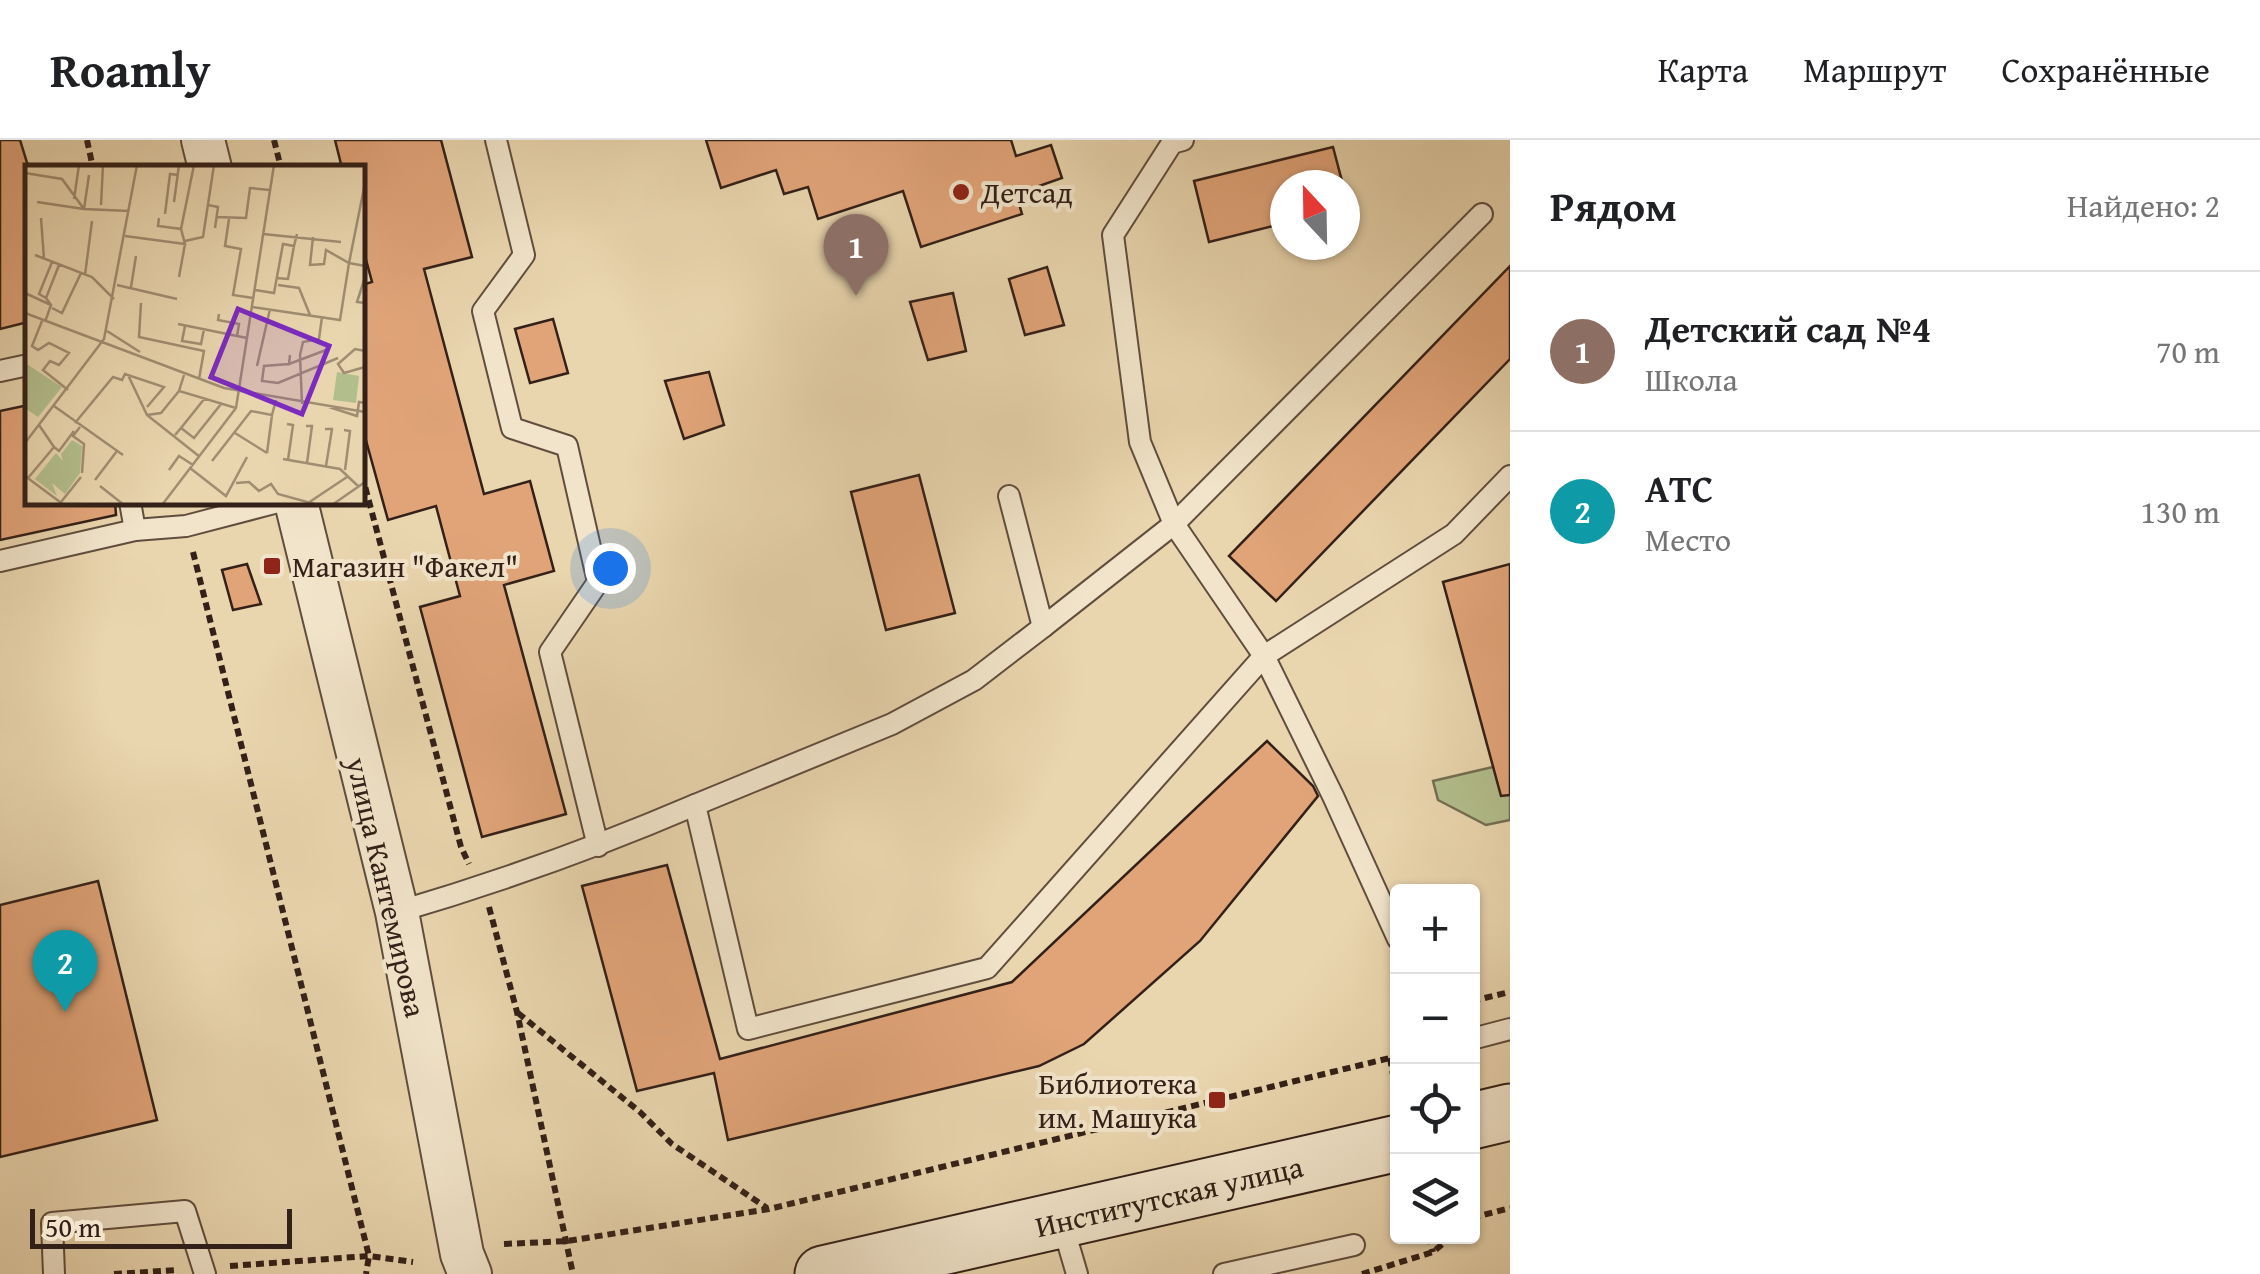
<!DOCTYPE html>
<html lang="ru">
<head>
<meta charset="utf-8">
<style>
  body { margin:0; font-family:"Gentium Book Plus",serif; background:#f6f6f6; color:#202124 }
  .controls { position:absolute; right:30px; bottom:30px; display:grid; overflow:hidden; border-radius:10px; box-shadow:0 2px 8px #0004 }
  .controls button { width:90px; height:90px; display:grid; place-items:center; padding:0; border:0; border-bottom:2px solid #e0e0e0; background:#fff; color:#202124; font:50px sans-serif }
  .compass { position:absolute; left:1270px; top:30px; width:90px; height:90px; border-radius:50%; background:#fff; box-shadow:0 2px 8px #0004; rotate:338deg }
  .scale { position:absolute; left:30px; bottom:25px; width:262px; box-sizing:border-box; padding-left:10px; border:5px solid #332018; border-top:0; font-size:28px; line-height:35px; white-space:nowrap; color:#332018; -webkit-text-stroke:8px #f1e4ca; paint-order:stroke }
  .you { position:absolute; left:610px; top:428px; width:35px; height:35px; margin:-25px; border:8px solid #fff; border-radius:50%; background:#1a73e8; box-shadow:0 0 0 15px #1a73e833 }
  .badge { display:grid; place-items:center; width:65px; height:65px; border-radius:50%; background:#111827; color:#fff; font-size:32px; font-weight:700 }
  .pin { position:absolute; translate:-50% -82px; filter:drop-shadow(0 2px 5px #0008) }
  .pin::after { content:''; position:absolute; top:52px; width:35px; height:30px; background:inherit; clip-path:polygon(0 0,100% 0,50% 100%) }
  .list { margin:0; padding:0; list-style:none }
  h2 { display:flex; justify-content:space-between; align-items:center; height:130px; margin:0; padding:0 40px; font-size:42px }
  h2 small { font-size:32px; font-weight:400; color:#757577 }
  .list li { display:grid; grid-template-columns:65px 1fr auto; gap:30px; align-items:center; box-sizing:border-box; height:160px; padding:0 40px; border-top:2px solid #e0e0e0 }
  .list b { display:block; font-size:38px; white-space:nowrap }
  .list p { margin:0; font-size:32px; white-space:nowrap; color:#757577 }
  .list em { font-size:32px; font-style:normal; color:#757577 }
  .icon { flex:none; width:55px; height:55px; fill:none; stroke:currentColor; stroke-width:2; stroke-linecap:round; stroke-linejoin:round }
  .map { position:relative; flex:none; width:1510px; height:1134px; overflow:hidden }
  header { display:flex; align-items:center; gap:60px; box-sizing:border-box; height:140px; padding:0 50px; background:#fff; border-bottom:2px solid #e0e0e0 }
  header strong { font-size:48px }
  nav { display:flex; gap:55px; margin-inline-start:auto; font-size:35px }
  main { display:flex }
  aside { flex:1; background:#fff }
  .map>svg:first-child { display:block }
  .green { fill:#b3be8d; stroke:#736f52; stroke-width:2.5 }
  .building { fill:#e1a479; stroke:#332018; stroke-width:2.5 }
  .lines { fill:none; stroke-linecap:round; stroke-linejoin:round }
  .service-casing { stroke:#604d3e; stroke-width:24 }
  .minor-casing { stroke:#604d3e; stroke-width:46 }
  .secondary-casing { stroke:#332018; stroke-width:59 }
  .path { stroke:#332018; stroke-width:6; stroke-dasharray:8 5; stroke-linecap:butt }
  .service { stroke:#f1e4ca; stroke-width:20 }
  .minor { stroke:#f1e4ca; stroke-width:42 }
  .secondary { stroke:#f1e4ca; stroke-width:55 }
  .poi-dot { fill:#8f2418; stroke:#f1e4ca; stroke-width:4 }
  .labels { text-anchor:middle; dominant-baseline:central; stroke-width:8; stroke-linejoin:round; paint-order:stroke }
  .poi-label { font-size:30px; fill:#332018; stroke:#f1e4ca; text-anchor:start }
  .street-label { font-size:30px; fill:#332018; stroke:#f1e4ca }
  .inset-road { fill:none; stroke:#a08d72; stroke-width:2.5 }
  .view { fill:#7b2cbf; fill-opacity:0.15; stroke:#7b2cbf; stroke-width:5 }
  .inset-edge { fill:none; stroke:#332018; stroke-width:5 }
</style>
</head>
<body>
<header>
<strong>Roamly</strong>
<nav><a>Карта</a><a>Маршрут</a><a>Сохранённые</a></nav>
</header>
<main>
<div class="map">
<svg width="1510" height="1134" viewBox="0 0 1510 1134">
  <rect width="100%" height="100%" fill="#e9d5ae"/>
  <filter id="stains"><feTurbulence type="fractalNoise" baseFrequency=".002" numOctaves="4"/><feColorMatrix values="0 0 0 0 .2 0 0 0 0 .09 0 0 0 0 .02 0 0 0 .5 -.17"/></filter>
  <radialGradient id="worn" r=".72"><stop offset=".6" stop-color="#630" stop-opacity="0"/><stop offset="1" stop-color="#630" stop-opacity=".3"/></radialGradient>
  <polygon class="green" points="1510,623 1510,680 1486,685 1438,660 1433,641"/>
  <g class="building">
    <polygon points="0,0 20,0 28,26 28,182 0,189"/>
    <polygon points="335,0 441,0 472,117 424,129 484,354 530,341 554,431 504,445 566,674 482,697 420,467 460,456 436,366 388,380 362,286 362,145 372,142 362,105 362,28 342,28"/>
    <polygon points="706,0 1011,0 1016,16 1051,5 1062,38 1016,54 1022,74 921,107 903,51 818,79 808,47 784,54 776,30 721,48"/>
    <polygon points="1333,7 1343,45 1285,45 1285,83 1209,102 1194,41"/>
    <polygon points="1510,126 1510,219 1276,461 1229,416"/>
    <polygon points="1047,127 1064,185 1025,195 1009,139"/>
    <polygon points="953,153 966,211 928,220 910,162"/>
    <polygon points="553,179 568,233 530,243 515,189"/>
    <polygon points="709,232 724,285 684,299 665,241"/>
    <polygon points="28,265 28,362 115,362 116,375 0,400 0,271"/>
    <polygon points="919,335 955,473 886,490 851,352"/>
    <polygon points="247,424 261,464 233,470 222,430"/>
    <polygon points="1510,424 1510,655 1501,656 1443,442"/>
    <polygon points="1267,601 1313,646 1318,656 1200,801 1084,904 1039,926 728,1000 714,933 637,951 582,746 667,725 720,919 1012,842"/>
    <polygon points="98,741 157,980 0,1017 0,765"/>
  </g>
  <g class="lines">
    <g class="service-casing">
      <g id="service">
        <polyline points="496,0 524,115 483,171 512,288 567,306 598,442 550,512 598,706"/>
        <polyline points="1183,0 1172,3 1113,95 1140,302 1174,384 1264,516 1333,656 1398,799"/>
        <polyline points="0,231 28,225"/>
        <polyline points="1009,356 1043,487 1174,384 1482,74"/>
        <polyline points="130,362 135,390"/>
        <polyline points="0,421 135,390 186,386 278,362"/>
        <polyline points="1043,487 974,540 892,584 695,665 748,889 987,828 1264,516 1454,394 1510,336"/>
        <path d="M 397,772 C 499,742 597,707 695,665"/>
        <polyline points="1472,899 1510,889"/>
        <polyline points="1062,1083 1077,1134"/>
        <polyline points="54,1134 52,1083 185,1071 205,1134"/>
        <polyline points="1224,1134 1354,1105"/>
      </g>
    </g>
    <g class="minor-casing">
      <g id="minor">
        <polyline points="203,0 210,28"/>
        <polyline points="296,362 397,772 462,1114 470,1134"/>
      </g>
    </g>
    <g class="secondary-casing">
      <g id="secondary">
        <polyline points="1472,981 1510,972"/>
        <polyline points="823,1134 1398,1003"/>
      </g>
    </g>
    <g class="path">
      <polyline points="87,0 93,28"/>
      <polyline points="274,0 281,28"/>
      <polyline points="362,335 461,707 469,724"/>
      <polyline points="193,412 369,1116 366,1134"/>
      <polyline points="489,767 517,872 573,1134"/>
      <polyline points="1472,861 1510,852"/>
      <polyline points="518,873 640,972 672,1004 767,1068"/>
      <polyline points="1390,918 1396,952"/>
      <polyline points="1472,1078 1510,1068"/>
      <polyline points="1429,1096 1433,1112"/>
      <polyline points="504,1104 567,1101 769,1069 1398,916"/>
      <polyline points="230,1126 369,1116 413,1122"/>
      <polyline points="114,1134 178,1130"/>
      <polyline points="1362,1134 1433,1112 1452,1096"/>
    </g>
    <use href="#service" class="service"/>
    <use href="#minor" class="minor"/>
    <use href="#secondary" class="secondary"/>
  </g>
  <g class="poi-dot">
    <circle cx="961" cy="52" r="10"/>
    <rect x="262" y="416" width="20" height="20" rx="5"/>
    <rect x="1207" y="950" width="20" height="20" rx="5"/>
  </g>
  <g class="labels">
    <g class="poi-label">
      <text x="981" y="52">Детсад</text>
      <text x="292" y="426">Магазин "Факел"</text>
      <text x="1197" y="943" text-anchor="end">Библиотека<tspan x="1197" dy="34">им. Машука</tspan></text>
    </g>
    <g class="street-label">
      <text transform="translate(387 747) rotate(77)">улица Кантемирова</text>
      <text transform="translate(1169 1056) rotate(-13)">Институтская улица</text>
    </g>
  </g>
  <g transform="translate(25 25)">
    <rect width="340" height="340" fill="#e9d5ae"/>
    <path d="M 0,198 L 37,222 L 13,252 L 0,243 ZM 312,207 L 334,211 L 331,238 L 308,235 ZM 47,275 L 57,281 L 55,308 L 40,329 L 27,318 L 32,331 L 10,314 L 31,288 L 38,296 L 36,289 Z" fill="#b3be8d"/>
    <path class="inset-road" d="M 0,8 L 37,14 L 59,44 L 104,46M 49,34 L 54,0M 12,37 L 59,44 L 64,10M 149,37 L 154,0M 76,40 L 78,0M 183,40 L 193,42 L 190,63M 140,49 L 145,9 L 153,10M 191,52 L 221,53 L 225,23 L 245,25M 16,53 L 19,94M 204,54 L 200,81 L 216,84 L 208,130 L 228,133M 156,64 L 169,0M 238,69 L 316,77M 100,71 L 160,79 L 156,64 L 133,61 L 134,53M 288,72 L 285,100 L 299,99 L 301,85 L 324,98 L 340,18M 160,76 L 178,72 L 189,0M 10,90 L 67,112 L 89,134M 60,110 L 67,56M 154,112 L 160,79M 340,112 L 332,137 L 340,138M 251,113 L 263,114 L 269,81M 92,120 L 152,134M 253,120 L 274,123 L 285,150M 106,122 L 111,91M 230,125 L 249,128 L 258,79 L 269,81 L 272,69M 0,128 L 26,140 L 20,157M 21,133 L 14,129 L 27,97M 116,138 L 114,172 L 179,186 L 174,214M 26,140 L 21,133 L 34,100M 227,142 L 315,155 L 324,98 L 340,101M 27,143 L 37,148 L 56,108M 0,148 L 199,223 L 340,247M 194,149 L 193,155 L 214,159 L 212,171M 17,156 L 7,181 L 13,185 L 24,178 L 44,188 L 34,200 L 25,196 L 18,205 L 43,225M 153,159 L 222,173M 160,161 L 157,176 L 176,179 L 179,164M 82,166 L 115,187M 340,186 L 330,184 L 313,199 L 319,208 L 340,202M 265,190 L 264,199 L 301,185M 264,199 L 239,201 L 237,216 L 253,218 L 313,193M 232,201 L 245,144M 103,210 L 122,250 L 175,292M 159,210 L 154,226 L 211,243M 277,239 L 275,190 L 278,177 L 294,174 L 297,152M 29,241 L 98,290M 304,242 L 332,251 L 334,237 L 340,238M 122,250 L 136,248 L 154,226M 50,258 L 88,212 L 97,215 L 100,209 L 139,222 L 122,242M 262,259 L 268,260 L 263,295M 281,261 L 287,261 L 282,298M 55,262 L 48,271 L 59,279 L 57,308M 156,263 L 180,233M 300,264 L 307,264 L 301,301M 319,265 L 325,266 L 320,305M 210,268 L 242,288M 150,270 L 156,263 L 169,273 L 196,239M 0,278 L 79,174 L 112,0M 29,282 L 34,286 L 49,266M 242,288 L 247,250M 258,294 L 315,304 L 333,321M 187,296 L 226,246 L 247,250 L 251,235M 165,303 L 201,331 L 222,292M 144,305 L 154,291 L 168,300M 0,311 L 39,340M 3,313 L 29,282 L 14,260M 70,315 L 92,286M 211,318 L 224,317 L 234,326 L 246,319 L 253,329 L 293,340M 75,321 L 99,340M 36,337 L 56,312M 137,340 L 211,243 L 249,0M 280,340 L 322,312M 307,340 L 340,317"/>
    <path class="view" d="M 213,144 L 304,181 L 277,249 L 186,212 Z"/>
    <rect width="340" height="340" class="inset-edge"/>
  </g>
  <rect width="100%" height="100%" filter="url(#stains)"/>
  <rect width="100%" height="100%" fill="url(#worn)"/>
</svg>
<div class="controls">
<button>+</button>
<button>−</button>
<button><svg class="icon" aria-label="locate" viewBox="0 0 24 24"><circle cx="12" cy="12" r="6"/><path d="M12 2v4M12 18v4M2 12h4M18 12h4"/></svg></button>
<button><svg class="icon" aria-label="layers" viewBox="0 0 24 24"><path d="M12 4l9 5-9 5-9-5zM3 14l9 5 9-5"/></svg></button>
</div>
<svg class="compass" viewBox="-18 -18 36 36"><path d="M0-13l5 13h-10z" fill="#e53935"/><path d="M0 13l5-13h-10z" fill="#757577"/></svg>
<div class="scale">50 m</div>
<div class="you"></div>
<div class="pin badge" style="left:856px;top:156px;background:#8d6e63">1</div>
<div class="pin badge" style="left:65px;top:872px;background:#0f9aa8">2</div>
</div>
<aside>
<h2>Рядом<small>Найдено: 2</small></h2>
<ul class="list">
<li><span class="badge" style="background:#8d6e63">1</span><div><b>Детский сад №4</b><p>Школа</p></div><em>70 m</em></li>
<li><span class="badge" style="background:#0f9aa8">2</span><div><b>АТС</b><p>Место</p></div><em>130 m</em></li>
</ul>
</aside>
</main>
</body>
</html>
